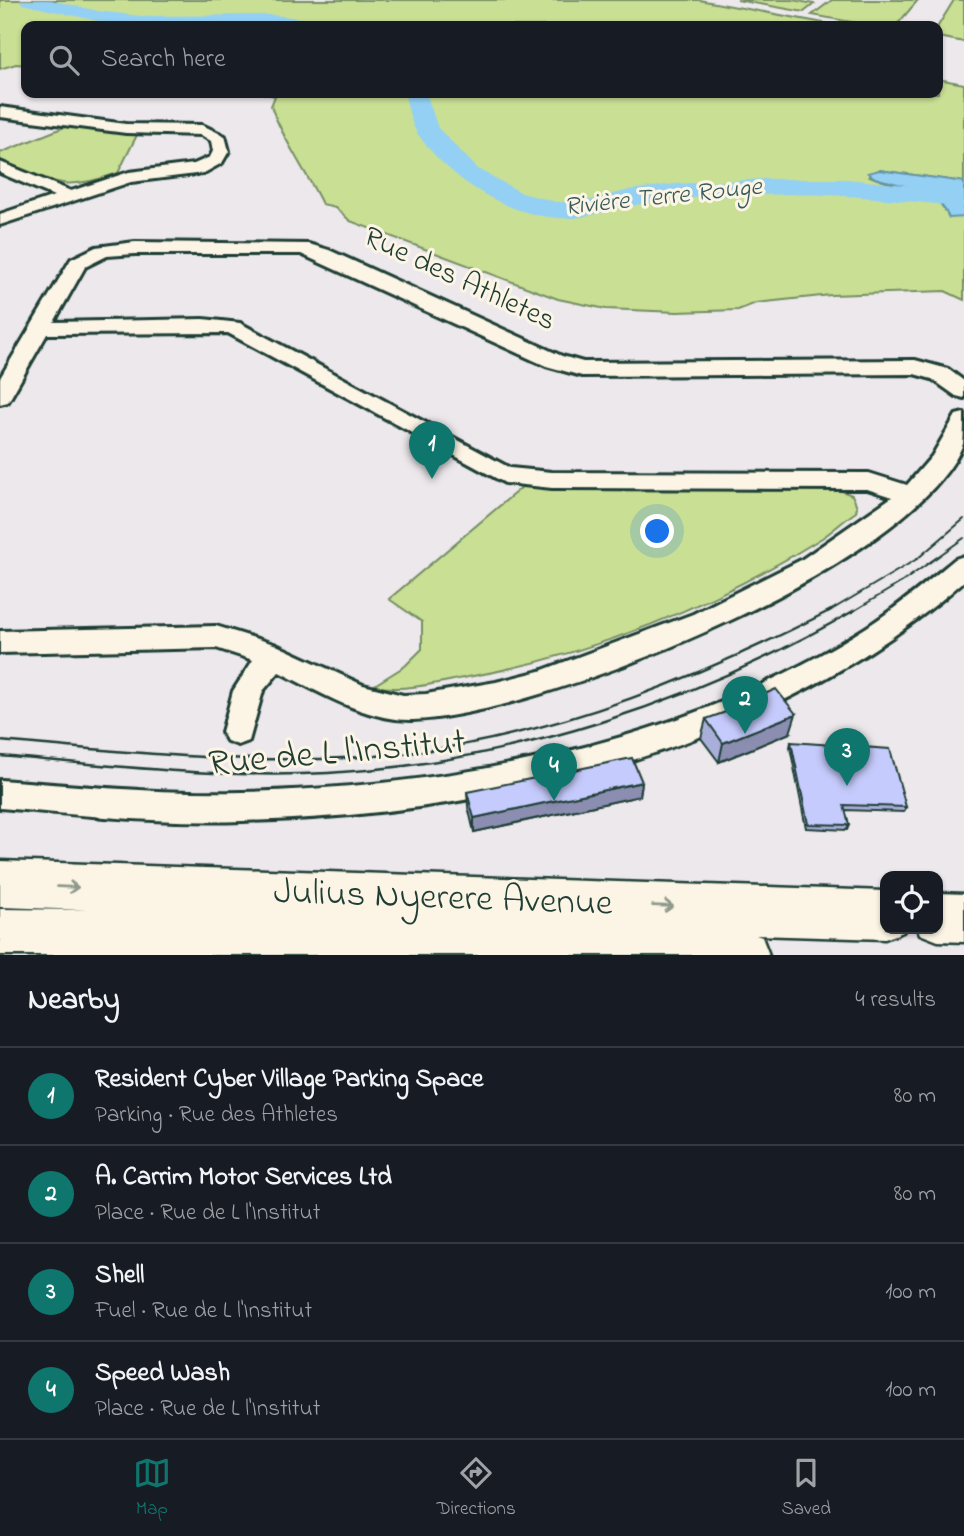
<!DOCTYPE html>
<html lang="en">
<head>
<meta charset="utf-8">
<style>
  body { margin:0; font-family:"Indie Flower",sans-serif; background:#20242c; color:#f1f3f6 }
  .controls { position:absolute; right:21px; bottom:21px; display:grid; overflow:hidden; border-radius:14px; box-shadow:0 2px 5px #0004 }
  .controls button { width:63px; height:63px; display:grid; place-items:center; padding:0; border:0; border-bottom:2px solid #363941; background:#171b24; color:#f1f3f6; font:35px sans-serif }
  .you { position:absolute; left:658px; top:532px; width:24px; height:24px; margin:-18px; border:5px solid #fff; border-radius:50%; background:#1a73e8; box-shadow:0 0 0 10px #1a73e833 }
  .badge { display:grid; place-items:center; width:46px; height:46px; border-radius:50%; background:#0f766e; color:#fff; font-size:23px; font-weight:700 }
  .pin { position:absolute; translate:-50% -58px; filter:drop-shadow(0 2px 4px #0008) }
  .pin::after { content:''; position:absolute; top:37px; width:24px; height:21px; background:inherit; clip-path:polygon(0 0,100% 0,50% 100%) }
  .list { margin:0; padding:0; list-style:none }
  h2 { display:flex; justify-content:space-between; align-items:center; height:91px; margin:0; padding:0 28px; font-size:30px }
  h2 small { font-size:23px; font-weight:400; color:#9ea1a6 }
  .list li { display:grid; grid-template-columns:46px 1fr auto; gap:21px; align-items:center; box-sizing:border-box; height:98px; padding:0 28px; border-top:2px solid #363941 }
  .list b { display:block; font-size:26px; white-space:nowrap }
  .list p { margin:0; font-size:23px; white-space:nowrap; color:#9ea1a6 }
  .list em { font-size:23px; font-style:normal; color:#9ea1a6 }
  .icon { flex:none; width:38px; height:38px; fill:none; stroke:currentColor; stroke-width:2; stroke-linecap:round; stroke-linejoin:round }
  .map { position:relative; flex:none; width:964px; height:955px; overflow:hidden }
  .search { position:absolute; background:#171b24; box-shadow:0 2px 5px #0004; left:21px; right:21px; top:21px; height:77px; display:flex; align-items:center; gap:18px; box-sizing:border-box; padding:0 24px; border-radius:14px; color:#9ea1a6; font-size:26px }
  .sheet { height:483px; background:#171b24 }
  nav { display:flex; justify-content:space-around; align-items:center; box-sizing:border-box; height:98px; border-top:2px solid #363941; background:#171b24; font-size:19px; color:#9ea1a6 }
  nav a { display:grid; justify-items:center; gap:4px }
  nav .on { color:#0f766e }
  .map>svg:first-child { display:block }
  .green { fill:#c9df94; stroke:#748e64; stroke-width:2 }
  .water { fill:#94d0f4; stroke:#6595a7; stroke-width:2 }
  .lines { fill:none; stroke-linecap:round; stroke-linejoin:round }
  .river { fill:#94d0f4; fill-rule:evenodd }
  .minor-casing { stroke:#1f3d34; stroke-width:6 }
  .secondary-casing { stroke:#1f3d34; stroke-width:5 }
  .minor { fill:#fcf5e5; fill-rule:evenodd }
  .secondary { fill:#fcf5e5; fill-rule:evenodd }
  .tram-far1 { stroke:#1f3d34; stroke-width:2 }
  .tram { stroke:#1f3d34; stroke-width:2.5 }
  .wall { fill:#aaafda; stroke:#1f3d34; stroke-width:2 }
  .shaded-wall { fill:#8b8eb1; stroke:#1f3d34; stroke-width:2 }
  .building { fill:#c6cbfd; stroke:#1f3d34; stroke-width:2 }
  .oneway { stroke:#8e998c }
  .labels { text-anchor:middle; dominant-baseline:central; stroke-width:6; stroke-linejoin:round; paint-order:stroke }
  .far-water-label { font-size:26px; font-style:italic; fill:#365a5a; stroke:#fcf5e5 }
  .street-label { font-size:30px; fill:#1f3d34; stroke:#fcf5e5 }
  .near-street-label { font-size:37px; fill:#1f3d34; stroke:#fcf5e5 }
</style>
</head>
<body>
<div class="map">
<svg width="964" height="955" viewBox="0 0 964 955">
  <rect width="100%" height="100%" fill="#ece8ec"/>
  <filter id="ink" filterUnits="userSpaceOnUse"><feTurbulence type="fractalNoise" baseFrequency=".0143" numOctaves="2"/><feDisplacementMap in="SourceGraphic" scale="14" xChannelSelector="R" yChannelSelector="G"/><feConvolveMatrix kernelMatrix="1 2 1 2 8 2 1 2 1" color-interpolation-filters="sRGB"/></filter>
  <g filter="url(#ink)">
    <g class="green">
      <polygon points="0,0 699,0 840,26 26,26 26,65 16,64 0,69"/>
      <polygon points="737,0 793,0 814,4 804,12"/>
      <polygon points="832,0 918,0 896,26 874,26 812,15"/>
      <polygon points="954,0 964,0 964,42 938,37 938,26"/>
      <path d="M 938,79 L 964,84 L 964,182 L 879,170 L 870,176 C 899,190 935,184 949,217 L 964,217 L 964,300 L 945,291 L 831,295 L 756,303 L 738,310 L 677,312 L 606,309 L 558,299 L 350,221 L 335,207 L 322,204 C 306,171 283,140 271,106 L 275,96 L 262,93 L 938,93 Z"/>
      <path d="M 67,126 L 137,135 L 118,173 C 62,193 52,182 0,160 L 0,153 Z"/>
      <path d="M 522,487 L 834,488 L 852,495 L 857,506 L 856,512 C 844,520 834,530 822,538 C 715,605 592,655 468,677 C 438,683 403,692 373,686 L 405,666 L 422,649 L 422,622 L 389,599 Z"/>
    </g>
    <path class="water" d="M 879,170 L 964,182 L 964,217 L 949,218 C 937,187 903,187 875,178 L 868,173 Z"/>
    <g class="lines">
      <g class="river">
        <polygon points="20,0 51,0 98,11 140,16 272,15 317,20 327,26 120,26 22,4"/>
        <path d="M 404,93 L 426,93 L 438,128 L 478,169 L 522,193 L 556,202 L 583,202 L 629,190 L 675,184 L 765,179 L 847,179 L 964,191 L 964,207 C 897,200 831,192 763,195 C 719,196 674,197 631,206 C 606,210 585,220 558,218 C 503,214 448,178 417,133 C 410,122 408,105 404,93 Z"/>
      </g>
      <g class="minor-casing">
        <g id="minor">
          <polygon points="0,107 126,124 202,125 225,136 229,151 222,163 204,173 131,182 0,225 0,214 54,196 0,173 0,162 71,191 129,172 194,164 210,157 213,151 211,141 201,135 126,133 0,117"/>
          <path d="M 135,242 L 309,244 L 329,250 L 562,356 L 583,362 L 915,360 L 948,369 L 964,381 L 964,398 L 956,396 L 932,379 L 914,374 L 582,376 L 546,366 L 301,254 L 135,254 L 107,256 L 85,267 L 54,322 L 203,319 L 240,323 L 510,468 L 552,472 L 869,473 L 907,485 L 932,456 L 956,415 L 964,413 C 964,422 964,436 963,444 C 914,567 539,716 413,720 C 367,721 319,692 279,672 L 263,691 L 249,741 L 238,745 L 227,741 L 222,732 L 233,691 L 253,660 L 216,648 L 0,653 L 0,631 L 216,626 L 274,644 L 363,685 L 403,695 L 426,694 L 496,682 L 540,671 L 693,614 L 801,560 L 892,497 L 867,489 L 552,488 L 505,483 L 228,333 L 47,334 L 11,397 L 8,402 L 0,404 L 0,378 L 71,259 L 96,247 Z"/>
          <path d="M 964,556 L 964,581 C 773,750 493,815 243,821 C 162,824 81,815 0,808 L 0,780 C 81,786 162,794 243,792 C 456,787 685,744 867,627 C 898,607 926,583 955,559 Z"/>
        </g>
      </g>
      <g class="secondary-casing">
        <g id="secondary">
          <polygon points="0,861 885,891 885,929 905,929 903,932 885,939 756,935 762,937 769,955 0,955 0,909 88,910 0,907"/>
          <polygon points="938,893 964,894 964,942 938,941 920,934 918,929 938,929"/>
        </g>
      </g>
      <use href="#minor" class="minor"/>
      <use href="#secondary" class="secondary"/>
      <g class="tram-far1">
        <polyline points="828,612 917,559 964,519"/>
        <polyline points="852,612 902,582 964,538"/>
      </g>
      <g class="tram">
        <path d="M 0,741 C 138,753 279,769 417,752 C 562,733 702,676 831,610"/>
        <path d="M 0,756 C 109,765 219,779 328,773 C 511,763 696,702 855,610"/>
      </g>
    </g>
    <g class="wall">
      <polygon points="706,719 790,733 719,762 701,738"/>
      <polygon points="791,742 906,807 904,812 845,810 849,825 847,830 806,828 790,747"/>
      <polygon points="642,782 640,796 474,832 468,806 467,792"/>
    </g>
    <g class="shaded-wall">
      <polygon points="796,714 790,733 719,762 723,743"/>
      <polygon points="642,782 640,796 474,832 474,818"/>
    </g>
    <g class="building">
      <polygon points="776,689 796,714 723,743 706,719 723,713"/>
      <polygon points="791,742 890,749 906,807 844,805 849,825 808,824"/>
      <polygon points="632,758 642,782 474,818 467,792"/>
    </g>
    <defs><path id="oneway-shaft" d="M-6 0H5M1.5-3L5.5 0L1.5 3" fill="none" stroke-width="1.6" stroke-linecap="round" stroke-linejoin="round" transform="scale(1.75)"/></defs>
    <g class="oneway">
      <use href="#oneway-shaft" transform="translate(68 887) rotate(2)"/>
      <use href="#oneway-shaft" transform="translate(663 906) rotate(2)"/>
    </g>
  </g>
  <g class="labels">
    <g class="far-water-label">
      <text transform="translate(663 198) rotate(-6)">Rivière Terre Rouge</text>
    </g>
    <g class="street-label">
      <text transform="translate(459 280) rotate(25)">Rue des Athletes</text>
    </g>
    <g class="near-street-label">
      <text transform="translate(337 754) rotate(-5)">Rue de L l'Institut</text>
      <text transform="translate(443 899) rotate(2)">Julius Nyerere Avenue</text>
    </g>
  </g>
</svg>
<div class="controls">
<button><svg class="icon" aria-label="locate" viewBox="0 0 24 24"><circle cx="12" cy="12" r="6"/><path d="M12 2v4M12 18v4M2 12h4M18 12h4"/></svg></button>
</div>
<div class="you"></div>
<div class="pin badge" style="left:432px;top:479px">1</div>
<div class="pin badge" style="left:745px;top:734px">2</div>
<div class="pin badge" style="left:847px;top:786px">3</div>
<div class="pin badge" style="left:554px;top:801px">4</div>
<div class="search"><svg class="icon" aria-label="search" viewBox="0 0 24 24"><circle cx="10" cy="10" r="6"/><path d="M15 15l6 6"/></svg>Search here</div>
</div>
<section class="sheet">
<h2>Nearby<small>4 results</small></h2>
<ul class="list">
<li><span class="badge">1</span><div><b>Resident Cyber Village Parking Space</b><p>Parking · Rue des Athletes</p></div><em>80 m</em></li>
<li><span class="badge">2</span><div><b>A. Carrim Motor Services Ltd</b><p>Place · Rue de L l'Institut</p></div><em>80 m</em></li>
<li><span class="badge">3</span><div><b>Shell</b><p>Fuel · Rue de L l'Institut</p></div><em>100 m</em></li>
<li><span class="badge">4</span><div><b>Speed Wash</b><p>Place · Rue de L l'Institut</p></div><em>100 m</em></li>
</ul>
</section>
<nav>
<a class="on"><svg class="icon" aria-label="map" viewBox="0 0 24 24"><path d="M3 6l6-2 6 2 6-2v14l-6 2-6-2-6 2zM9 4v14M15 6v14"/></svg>Map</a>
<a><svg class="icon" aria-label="directions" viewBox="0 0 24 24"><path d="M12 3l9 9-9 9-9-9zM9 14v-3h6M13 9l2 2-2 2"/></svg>Directions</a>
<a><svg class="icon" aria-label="saved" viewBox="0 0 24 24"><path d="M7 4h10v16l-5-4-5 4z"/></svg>Saved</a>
</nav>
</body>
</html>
